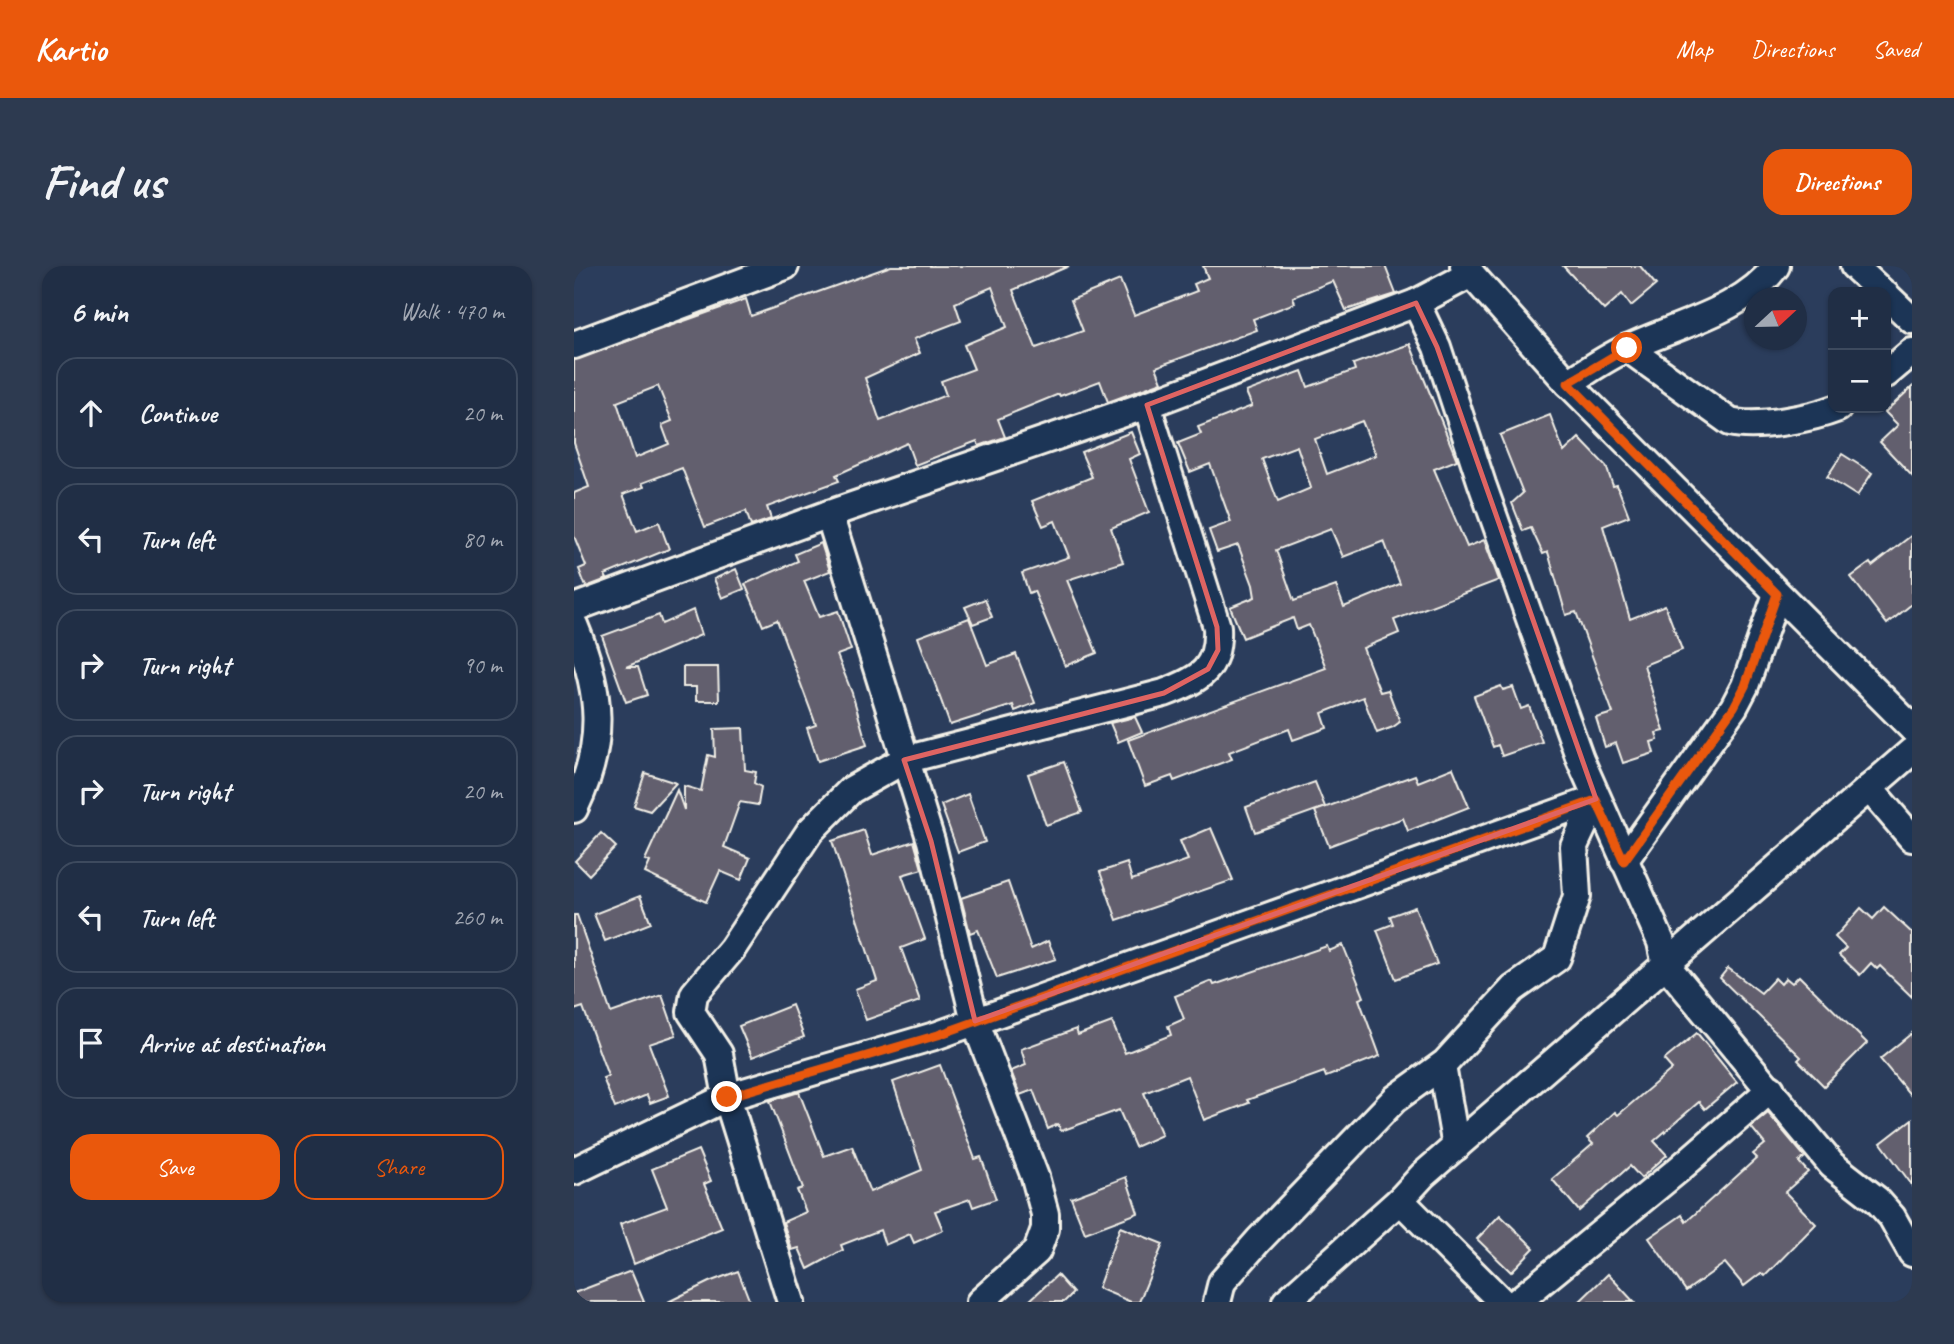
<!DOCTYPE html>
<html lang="en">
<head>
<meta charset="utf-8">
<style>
  body { margin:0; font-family:Caveat,sans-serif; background:#2d3a50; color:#f1f3f6 }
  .controls { position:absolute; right:21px; top:21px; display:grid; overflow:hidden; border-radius:14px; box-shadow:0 2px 5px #0004 }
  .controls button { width:63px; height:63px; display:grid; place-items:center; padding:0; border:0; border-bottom:2px solid #3d4a5e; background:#202e45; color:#f1f3f6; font:35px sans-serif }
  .compass { position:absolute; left:1170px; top:21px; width:63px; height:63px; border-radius:50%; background:#202e45; box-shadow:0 2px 5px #0004; rotate:68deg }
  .stop { position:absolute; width:21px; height:21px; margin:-16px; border:5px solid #ea580c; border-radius:50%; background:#fff }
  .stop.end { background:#ea580c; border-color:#fff; box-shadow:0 2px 7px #0008 }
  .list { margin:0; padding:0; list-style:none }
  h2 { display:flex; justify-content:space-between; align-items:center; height:91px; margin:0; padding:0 28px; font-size:30px }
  h2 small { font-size:23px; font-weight:400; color:#a2a8b3 }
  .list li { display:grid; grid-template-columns:46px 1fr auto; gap:21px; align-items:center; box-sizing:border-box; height:112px; margin:0 14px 14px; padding:0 14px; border:2px solid #3d4a5e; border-radius:21px }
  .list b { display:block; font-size:26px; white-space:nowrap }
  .list em { font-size:23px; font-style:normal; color:#a2a8b3 }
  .actions { display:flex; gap:14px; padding:21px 28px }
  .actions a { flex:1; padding:16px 0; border:2px solid #ea580c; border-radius:21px; text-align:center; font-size:24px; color:#ea580c }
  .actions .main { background:#ea580c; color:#fff }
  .icon { flex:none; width:38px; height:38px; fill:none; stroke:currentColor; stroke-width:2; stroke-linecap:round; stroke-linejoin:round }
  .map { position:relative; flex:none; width:1338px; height:1036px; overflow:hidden; border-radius:21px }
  header { display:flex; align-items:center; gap:42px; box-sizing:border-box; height:98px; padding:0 35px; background:#ea580c; color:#fff }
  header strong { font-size:33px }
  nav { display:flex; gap:38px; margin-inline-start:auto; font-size:24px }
  .intro { display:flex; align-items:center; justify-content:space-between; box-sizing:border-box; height:168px; padding:0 42px }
  h1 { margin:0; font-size:49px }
  .button { padding:18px 32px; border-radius:21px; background:#ea580c; color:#fff; font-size:24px; font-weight:700 }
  main { display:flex; gap:42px; padding:0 42px }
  aside { flex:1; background:#202e45; border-radius:21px; box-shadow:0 2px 5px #0004 }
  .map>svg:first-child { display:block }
  .building { fill:#625e6e; stroke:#f4f1e8; stroke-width:2; fill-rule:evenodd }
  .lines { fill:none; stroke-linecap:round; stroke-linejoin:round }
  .street-casing { stroke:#f4f1e8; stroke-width:32 }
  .street { stroke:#1d3557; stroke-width:26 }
  .route { stroke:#ea580c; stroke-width:9 }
  .marked { fill:none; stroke:#df6462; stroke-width:5; stroke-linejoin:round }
</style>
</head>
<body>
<header>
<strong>Kartio</strong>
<nav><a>Map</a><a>Directions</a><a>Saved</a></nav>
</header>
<div class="intro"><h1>Find us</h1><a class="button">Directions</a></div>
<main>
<aside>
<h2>6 min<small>Walk · 470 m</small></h2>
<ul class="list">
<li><svg class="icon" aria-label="ahead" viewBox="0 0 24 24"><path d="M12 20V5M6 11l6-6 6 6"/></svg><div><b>Continue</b></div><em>20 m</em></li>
<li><svg class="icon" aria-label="left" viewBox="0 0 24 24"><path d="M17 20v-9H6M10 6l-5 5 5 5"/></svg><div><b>Turn left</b></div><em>80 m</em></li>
<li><svg class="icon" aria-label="right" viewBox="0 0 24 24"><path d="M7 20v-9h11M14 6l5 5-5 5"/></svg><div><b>Turn right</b></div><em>90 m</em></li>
<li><svg class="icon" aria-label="right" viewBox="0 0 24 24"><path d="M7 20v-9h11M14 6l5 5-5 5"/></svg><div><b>Turn right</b></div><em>20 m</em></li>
<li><svg class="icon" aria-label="left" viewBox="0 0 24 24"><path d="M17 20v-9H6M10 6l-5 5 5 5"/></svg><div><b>Turn left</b></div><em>260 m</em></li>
<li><svg class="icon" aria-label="arrive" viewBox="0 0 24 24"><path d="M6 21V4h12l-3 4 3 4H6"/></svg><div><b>Arrive at destination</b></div></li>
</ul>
<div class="actions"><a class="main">Save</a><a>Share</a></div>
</aside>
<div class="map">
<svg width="1338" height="1036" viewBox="0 0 1338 1036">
  <rect width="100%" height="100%" fill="#2b3d5c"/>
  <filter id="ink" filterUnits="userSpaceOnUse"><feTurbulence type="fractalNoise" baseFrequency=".0143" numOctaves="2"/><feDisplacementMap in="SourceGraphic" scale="14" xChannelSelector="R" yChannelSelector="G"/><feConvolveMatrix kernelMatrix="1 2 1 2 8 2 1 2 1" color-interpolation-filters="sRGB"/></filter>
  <g filter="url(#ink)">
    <g class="building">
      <path d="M 317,0 L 495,0 L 439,24 L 462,82 L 509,65 L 497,34 L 546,14 L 560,49 L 623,25 L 620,18 L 634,12 L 629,0 L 811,0 L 822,28 L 772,44 L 759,15 L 719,31 L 721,37 L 679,53 L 683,64 L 582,101 L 588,116 L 534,136 L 526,115 L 486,130 L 485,128 L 424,153 L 431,171 L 405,180 L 403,175 L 341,199 L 333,177 L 262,209 L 265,215 L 193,241 L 197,253 L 177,260 L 172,245 L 131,261 L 108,202 L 68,217 L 70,221 L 49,228 L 63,265 L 85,256 L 95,283 L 31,309 L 33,313 L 12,321 L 5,303 L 12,300 L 0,270 L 0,227 L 15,221 L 0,177 L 0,94 L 172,33 L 177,50 ZM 418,21 L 433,61 L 390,79 L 400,103 L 367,115 L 372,129 L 306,155 L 291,112 L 346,87 L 340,73 L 387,55 L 381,37 ZM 84,120 L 98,155 L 88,159 L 95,178 L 61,192 L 43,136 Z"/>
      <polygon points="989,0 1066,0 1082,19 1057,40 1048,28 1030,44"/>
      <path d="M 836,78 L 883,194 L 860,203 L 893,281 L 910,274 L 925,314 L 820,354 L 825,367 L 789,382 L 806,426 L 814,424 L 826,456 L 819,461 L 803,467 L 789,431 L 748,447 L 753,462 L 719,474 L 715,463 L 655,486 L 658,493 L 600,515 L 598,510 L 571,520 L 554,474 L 752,402 L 735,359 L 723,364 L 719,352 L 669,372 L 656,341 L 681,331 L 679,319 L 664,279 L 643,286 L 635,264 L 657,256 L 636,198 L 616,206 L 604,177 L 627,168 L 624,161 L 678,140 L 672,126 L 728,105 L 734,121 L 781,104 L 779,98 ZM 788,155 L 802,189 L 753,208 L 741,173 ZM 723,180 L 737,222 L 704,236 L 688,193 ZM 757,263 L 769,291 L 810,275 L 826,318 L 770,341 L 762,320 L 720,335 L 702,284 Z"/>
      <polygon points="1338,121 1338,210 1306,176 1324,159 1311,146"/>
      <polygon points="976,149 990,186 1005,172 1032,200 1039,220 1043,219 1055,250 1029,260 1056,353 1091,339 1108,384 1070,399 1090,465 1082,467 1084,474 1077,476 1080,487 1049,497 1042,477 1031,481 1022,452 1039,447 1002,346 992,349 974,286 969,288 957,262 949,265 938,237 949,227 926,169"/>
      <polygon points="557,166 566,188 555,193 575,246 537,262 549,296 493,314 523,387 491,400 460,325 455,327 448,307 495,291 481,255 469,260 458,235 518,211 507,186"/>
      <polygon points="1268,188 1298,207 1283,230 1253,211"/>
      <polygon points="1338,269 1338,338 1313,358 1277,311 1296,297 1298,300"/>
      <polygon points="247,277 256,305 230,315 245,351 264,345 277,384 263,389 278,427 293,479 244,495 233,462 242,459 203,354 189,360 171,318 224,295 221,288"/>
      <polygon points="162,303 170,323 148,332 140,313"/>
      <polygon points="411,333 418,351 399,358 391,341"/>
      <polygon points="119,344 127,369 52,401 64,401 73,429 52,436 28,370 85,349 88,358"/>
      <polygon points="395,352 413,399 442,388 461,437 441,445 439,439 376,459 344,371"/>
      <polygon points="109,401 144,401 145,435 122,435 122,421 109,421"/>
      <polygon points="927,420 929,424 939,421 947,443 955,440 968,476 928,490 924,479 919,481 900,430"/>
      <polygon points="561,451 568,466 544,476 536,457"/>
      <polygon points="169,462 171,504 182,506 180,517 187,521 184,539 166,536 150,581 176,592 167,614 146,605 132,636 71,607 76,596 71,594 103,524 110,544 110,520 127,525 134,489 141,491 140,463"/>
      <polygon points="490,496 508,546 472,559 454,508"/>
      <polygon points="879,502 895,541 834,565 829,552 755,580 741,545 841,509 844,516"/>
      <polygon points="71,507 102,517 76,545 60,540"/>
      <polygon points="741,516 751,541 681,566 672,541"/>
      <polygon points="394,528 411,576 384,586 367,539"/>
      <polygon points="637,562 659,614 543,654 526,606 553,597 558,614 614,594 606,575"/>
      <polygon points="290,564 298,589 340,575 348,603 328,609 351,673 327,682 346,735 292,754 281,723 303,715 258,575"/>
      <polygon points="27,567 42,581 15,609 1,595"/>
      <polygon points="434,616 457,683 474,675 482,693 423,712 404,664 396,667 387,632"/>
      <polygon points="66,630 77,657 31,675 20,648"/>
      <polygon points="841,641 863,698 822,713 803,664 819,658 816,650"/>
      <polygon points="1310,641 1338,667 1338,731 1306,700 1303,703 1297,697 1286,709 1265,689 1272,682 1261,671 1287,642 1299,653"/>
      <polygon points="0,649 3,649 37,747 88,729 102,769 75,778 95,830 76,837 73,829 41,842 29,812 34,810 9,741 0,744"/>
      <polygon points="769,679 790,731 785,733 806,790 752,811 750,806 673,834 675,837 630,854 613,810 570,827 588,869 561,881 545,844 487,865 484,858 474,863 459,824 446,829 437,805 452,799 447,783 502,763 504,769 538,756 551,787 597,769 594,760 610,753 601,730 638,715 640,719 753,680 755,685"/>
      <polygon points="1154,702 1187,727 1201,712 1207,718 1212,712 1218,717 1225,710 1293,777 1250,820 1224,794 1227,791 1146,712"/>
      <polygon points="218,739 230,771 178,791 165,760"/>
      <polygon points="1123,767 1163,816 1131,843 1125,836 1080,875 1093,889 1067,912 1056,900 1005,945 978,913 1019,878 1013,872 1041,846 1044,849 1098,803 1090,794"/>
      <polygon points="1338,767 1338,831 1306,793"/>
      <polygon points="366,799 401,893 407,891 422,933 399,941 396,933 361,945 369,964 340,977 336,968 311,979 306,964 267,979 269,984 234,1003 225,982 218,984 209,956 232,946 223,924 229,922 196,835 225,826 250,890 278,880 296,926 348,904 319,816"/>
      <polygon points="1194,847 1231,891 1225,896 1234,906 1211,926 1242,958 1191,1010 1187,1007 1170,1020 1151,997 1112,1025 1075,972 1108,949 1112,956 1183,892 1179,888 1191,878 1177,861"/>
      <polygon points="1338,853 1338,919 1307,877"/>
      <polygon points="124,884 137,915 130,918 148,962 60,998 46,958 93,941 78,903"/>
      <polygon points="552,911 564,947 511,967 497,932"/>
      <polygon points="926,949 960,982 937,1006 903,973"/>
      <polygon points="546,961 589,978 565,1036 557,1036 524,1022"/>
      <polygon points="57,1005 70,1036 0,1036 0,1027"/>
      <polygon points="164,1005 176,1036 94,1036 135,1016"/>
      <polygon points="1034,1008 1060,1036 1005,1036"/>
      <polygon points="483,1009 499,1027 490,1036 454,1036"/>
    </g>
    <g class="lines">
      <g class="street-casing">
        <g id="street">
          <polyline points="890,0 994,117 1338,462"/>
          <polyline points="1280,0 1308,26"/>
          <polyline points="1312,29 1338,54"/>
          <polyline points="842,37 863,81 908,218 1006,493 1087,676 1092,699 1258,899 1303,934 1318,951 1338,987"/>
          <polyline points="0,79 211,0"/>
          <path d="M 1053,82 L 1156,156 C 1183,163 1238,152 1264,142"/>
          <polyline points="1312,108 1338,86"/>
          <path d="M 994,117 C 1014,105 1034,90 1056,81 C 1105,58 1169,45 1202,0"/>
          <polyline points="255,248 357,575 401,755 461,911 471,948 471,963 463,985 406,1036"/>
          <polyline points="0,342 255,248 573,139 842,37 897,8"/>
          <path d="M 0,359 C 28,426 32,477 0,543"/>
          <polyline points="1295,522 1338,572"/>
          <polyline points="1050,595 1160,441 1171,420 1203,328"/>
          <polyline points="868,800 882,881"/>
          <polyline points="0,905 153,831 364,769 1022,533"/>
          <polyline points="826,934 928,1036"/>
          <path d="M 217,1036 L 153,831 L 145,788 L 117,746 L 120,728 L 158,683 L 236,565 L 277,524 L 330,494 L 590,427 C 627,413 645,403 643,361 L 573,139"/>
          <polyline points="643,1036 648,1016 685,974 821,833 871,797 939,723 983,692 1003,630 1000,580 1022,533"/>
          <polyline points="712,1036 826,934 849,909 1338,485"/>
          <polyline points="943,1036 1104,904 1197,823"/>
        </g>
      </g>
      <use href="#street" class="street"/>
    </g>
  </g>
  <g class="lines" filter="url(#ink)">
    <polyline class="route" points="153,831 364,769 1022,534 1050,595 1160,441 1171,420 1203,328 994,117 1053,82"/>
  </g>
  <path class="marked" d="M 842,37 L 863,81 L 1022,533 L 401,755 L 357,575 L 330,494 L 590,427 L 634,403 L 644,384 L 643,361 L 573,139 Z"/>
</svg>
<div class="controls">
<button>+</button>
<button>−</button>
</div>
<svg class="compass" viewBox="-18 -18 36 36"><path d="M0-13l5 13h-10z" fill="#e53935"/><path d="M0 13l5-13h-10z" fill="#a2a8b3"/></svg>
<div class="stop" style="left:1053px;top:82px"></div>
<div class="stop end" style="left:153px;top:831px"></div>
</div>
</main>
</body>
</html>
